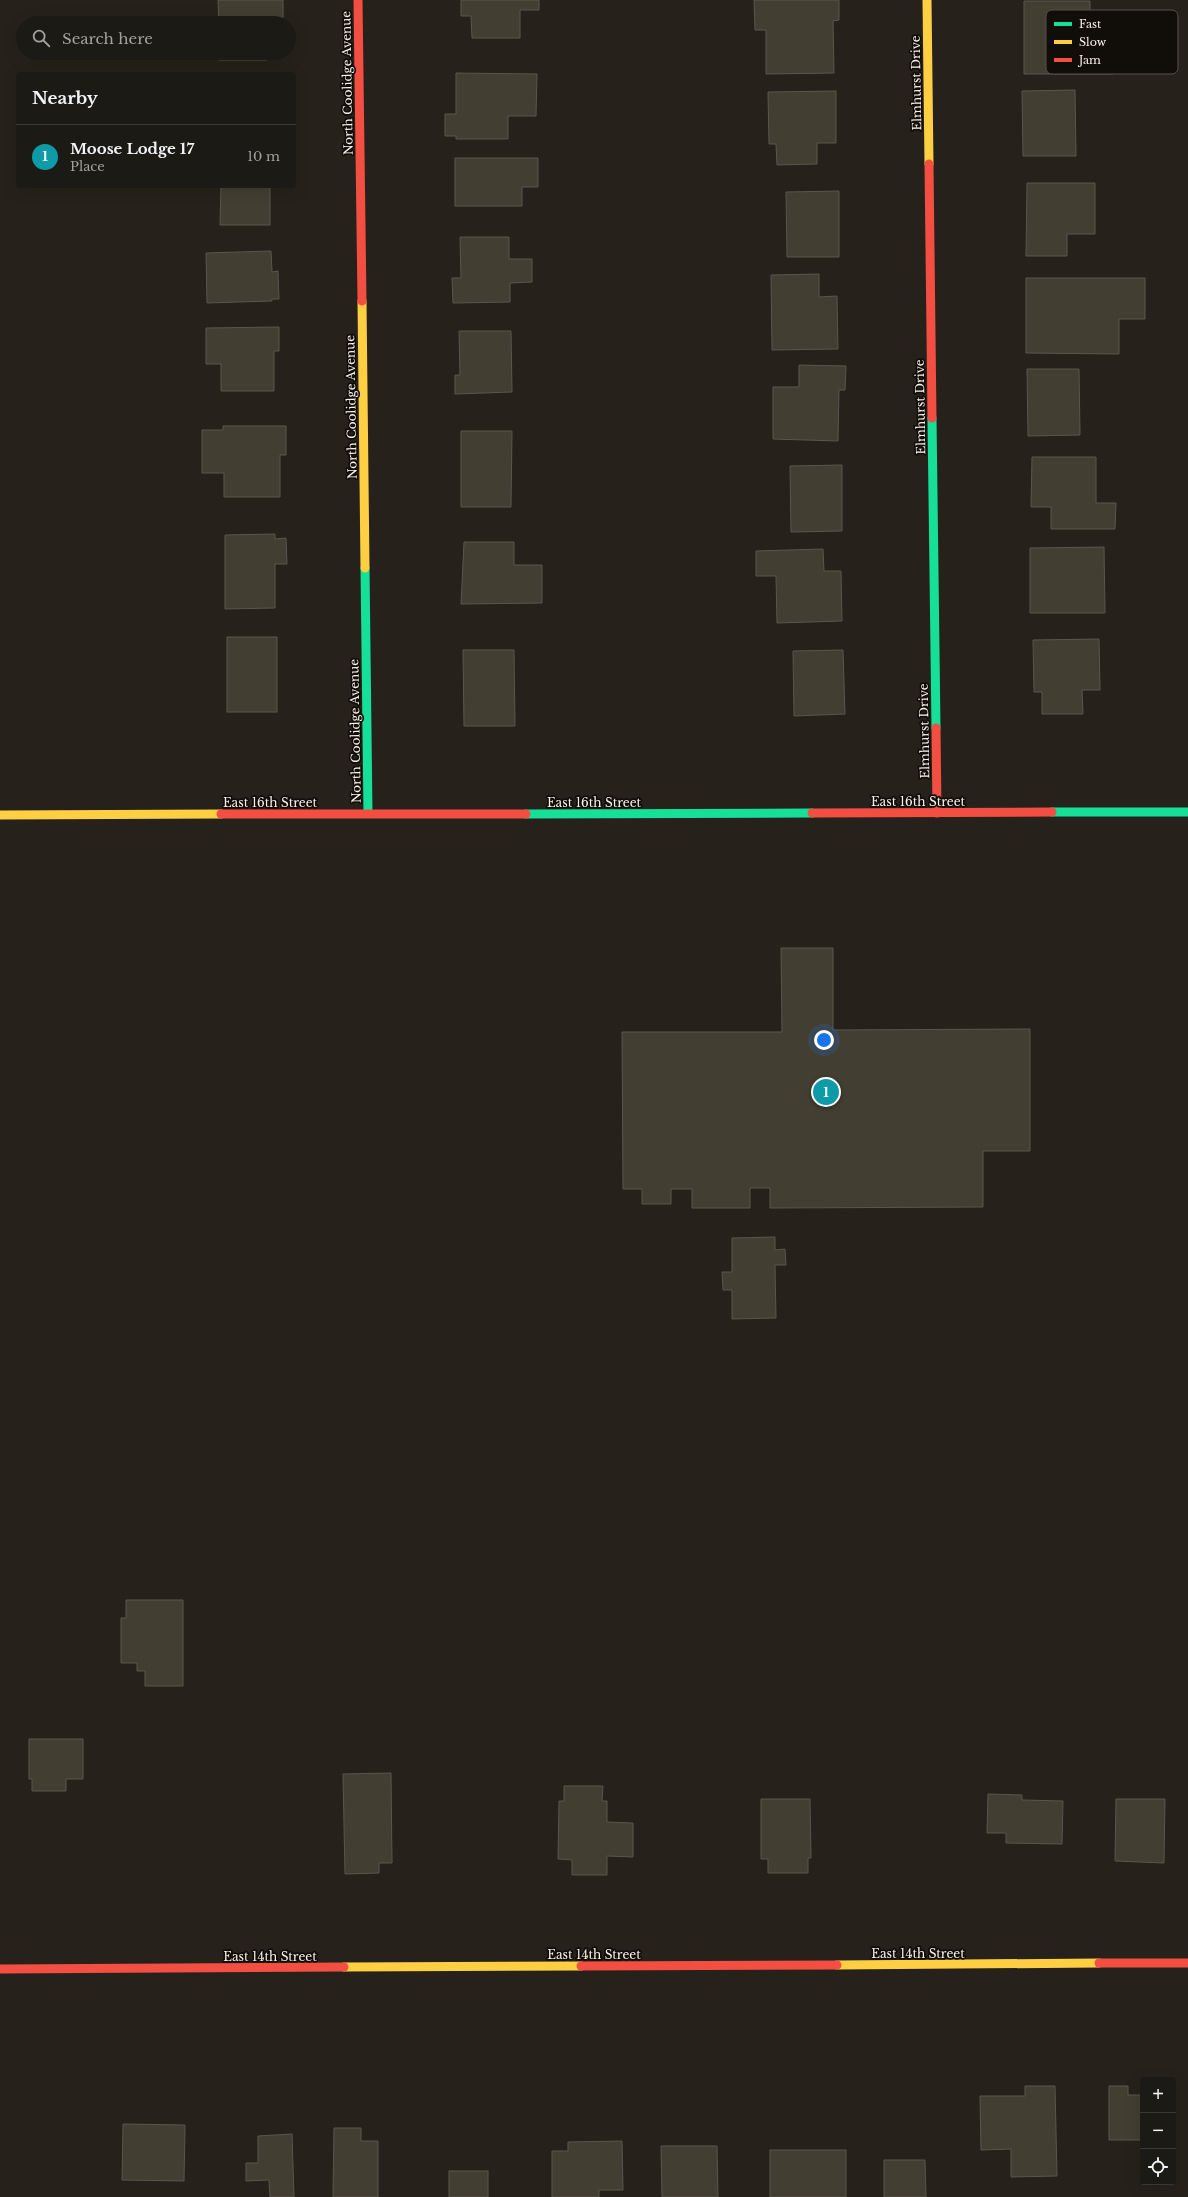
<!DOCTYPE html>
<html lang="en">
<head>
<meta charset="utf-8">
<style>
  body { margin:0; font-family:"Libre Baskerville",serif; background:#292722; color:#f1f3f6 }
  .controls { position:absolute; right:12px; bottom:12px; display:grid; overflow:hidden; border-radius:4px; box-shadow:0 4px 16px #0002 }
  .controls button { width:36px; height:36px; display:grid; place-items:center; padding:0; border:0; border-bottom:1px solid #3a3834; background:#1c1a14; color:#f1f3f6; font:20px sans-serif }
  .you { position:absolute; left:824px; top:1040px; width:14px; height:14px; margin:-10px; border:3px solid #fff; border-radius:50%; background:#1a73e8; box-shadow:0 0 0 6px #1a73e833 }
  .badge { display:grid; place-items:center; width:26px; height:26px; border-radius:50%; background:#1a73e8; color:#fff; font-size:13px; font-weight:700 }
  .pin { position:absolute; translate:-50% -50%; border:2px solid #fff; box-shadow:0 1px 4px #0006 }
  .list { margin:0; padding:0; list-style:none }
  h2 { display:flex; justify-content:space-between; align-items:center; height:52px; margin:0; padding:0 16px; font-size:17px }
  h2 small { font-size:13px; font-weight:400; color:#a0a1a0 }
  .list li { display:grid; grid-template-columns:26px 1fr auto; gap:12px; align-items:center; box-sizing:border-box; height:64px; padding:0 16px; border-top:1px solid #3a3834 }
  .list b { display:block; font-size:15px; white-space:nowrap }
  .list p { margin:0; font-size:13px; white-space:nowrap; color:#a0a1a0 }
  .list em { font-size:13px; font-style:normal; color:#a0a1a0 }
  .icon { flex:none; width:22px; height:22px; fill:none; stroke:currentColor; stroke-width:2; stroke-linecap:round; stroke-linejoin:round }
  .map { position:relative; flex:none; width:1188px; height:2197px; overflow:hidden }
  .search { position:absolute; background:#1c1a14; box-shadow:0 4px 16px #0002; left:16px; top:16px; width:280px; height:44px; display:flex; align-items:center; gap:10px; box-sizing:border-box; padding:0 14px; border-radius:22px; color:#a0a1a0; font-size:15px }
  .panel { position:absolute; background:#1c1a14; box-shadow:0 4px 16px #0002; left:16px; top:72px; width:280px; height:116px; border-radius:4px }
  .map>svg:first-child { display:block }
  .building { fill:#433e32; stroke:#59564f }
  .lines { fill:none; stroke-linecap:round; stroke-linejoin:round }
  .fast { stroke:#16e098; stroke-width:9 }
  .slow { stroke:#ffcf43; stroke-width:9 }
  .jam { stroke:#f24e42; stroke-width:9 }
  .labels { text-anchor:middle; dominant-baseline:central; stroke-width:3.5; stroke-linejoin:round; paint-order:stroke }
  .street-label { font-size:12px; fill:#f7f2e9; stroke:#110d08 }
  .key { fill:#110d08; stroke:#56524c; stroke-width:1 }
  .key-label { font-size:11px; fill:#f7f2e9 }
</style>
</head>
<body>
<div class="map">
<svg width="1188" height="2197" viewBox="0 0 1188 2197">
  <rect width="100%" height="100%" fill="#26221b"/>
  <g class="building">
    <polygon points="218,0 283,0 283,18 266,18 266,23 219,23"/>
    <polygon points="461,0 539,0 539,10 520,10 520,38 472,38 471,16 461,16"/>
    <polygon points="754,0 839,0 839,20 833,21 834,73 766,74 766,30 755,30"/>
    <polygon points="1024,1 1090,1 1090,38 1113,38 1113,74 1024,74"/>
    <rect x="219" y="53" width="47" height="7"/>
    <polygon points="456,73 537,74 536,116 508,116 508,139 456,139 456,136 445,136 445,114 456,114"/>
    <polygon points="1075,90 1076,156 1023,156 1022,91"/>
    <polygon points="836,91 836,143 817,143 817,164 777,165 776,144 769,144 768,92"/>
    <polygon points="455,158 538,158 538,187 522,187 522,206 455,206"/>
    <polygon points="1027,183 1095,183 1095,234 1067,234 1067,256 1026,256"/>
    <polygon points="221,186 270,186 270,225 220,225"/>
    <polygon points="839,191 839,257 787,257 786,192"/>
    <polygon points="460,237 509,237 509,259 532,259 532,282 510,283 510,302 453,303 452,278 461,278"/>
    <polygon points="271,251 272,272 278,271 279,299 272,299 272,301 207,303 206,253"/>
    <polygon points="819,274 819,297 837,296 838,349 772,350 771,275"/>
    <polygon points="1026,278 1145,278 1145,319 1119,319 1119,354 1026,353"/>
    <polygon points="279,327 279,351 274,351 274,391 221,391 221,364 206,364 206,328"/>
    <polygon points="459,331 511,331 512,392 455,394 455,375 460,375"/>
    <polygon points="799,365 846,366 845,390 839,390 838,441 773,439 773,387 799,387"/>
    <polygon points="1027,369 1079,369 1080,435 1028,436"/>
    <polygon points="223,426 286,426 286,455 280,455 280,497 224,497 224,473 202,473 202,430 223,430"/>
    <polygon points="461,431 512,431 511,507 461,507"/>
    <polygon points="1032,457 1096,457 1096,503 1116,503 1115,529 1051,529 1051,507 1031,507"/>
    <polygon points="842,465 842,531 791,532 790,466"/>
    <polygon points="275,534 275,539 286,538 287,564 275,564 275,608 225,609 225,535"/>
    <polygon points="464,542 514,542 514,565 542,565 542,603 461,604"/>
    <polygon points="1104,547 1105,613 1030,613 1030,548"/>
    <polygon points="823,549 824,571 841,571 842,621 777,623 776,576 756,576 756,551"/>
    <rect x="227" y="637" width="50" height="75"/>
    <polygon points="1099,639 1100,690 1082,690 1083,714 1042,714 1042,692 1034,692 1033,640"/>
    <polygon points="463,650 514,650 515,726 464,726"/>
    <polygon points="843,650 845,714 794,716 793,651"/>
    <polygon points="781,948 833,948 833,1030 1030,1029 1030,1151 983,1151 983,1207 770,1208 770,1188 750,1188 750,1208 692,1208 692,1189 671,1189 671,1204 642,1204 642,1189 623,1189 622,1032 782,1032"/>
    <polygon points="775,1237 775,1250 785,1249 786,1265 775,1265 776,1318 732,1319 732,1290 723,1290 722,1272 732,1272 732,1238"/>
    <polygon points="126,1600 183,1600 183,1686 145,1686 145,1671 137,1671 137,1663 121,1663 121,1618 126,1618"/>
    <polygon points="29,1739 83,1739 83,1779 66,1779 66,1791 32,1791 32,1779 29,1779"/>
    <polygon points="391,1773 392,1863 379,1863 379,1873 345,1874 343,1774"/>
    <polygon points="564,1786 603,1786 602,1801 607,1801 607,1822 633,1823 633,1857 607,1856 607,1875 572,1875 572,1860 558,1859 559,1801 564,1801"/>
    <polygon points="988,1794 1022,1795 1022,1800 1063,1801 1062,1844 1006,1843 1006,1833 987,1833"/>
    <polygon points="761,1799 810,1799 811,1858 808,1858 808,1873 768,1873 768,1859 761,1859"/>
    <polygon points="1116,1799 1165,1799 1164,1863 1115,1861"/>
    <polygon points="1025,2086 1055,2086 1057,2176 1011,2177 1011,2149 981,2150 980,2096 1025,2096"/>
    <polygon points="1109,2086 1128,2086 1128,2095 1143,2095 1143,2140 1109,2140"/>
    <polygon points="123,2124 185,2125 184,2181 122,2180"/>
    <polygon points="334,2128 361,2128 361,2141 378,2141 378,2197 333,2197"/>
    <polygon points="292,2134 294,2197 270,2197 269,2180 246,2181 246,2163 258,2163 258,2136"/>
    <polygon points="622,2141 623,2190 599,2190 599,2197 552,2197 552,2151 568,2151 568,2142"/>
    <polygon points="661,2146 717,2146 718,2197 662,2197"/>
    <rect x="770" y="2150" width="76" height="47"/>
    <polygon points="884,2160 925,2160 926,2197 884,2197"/>
    <rect x="449" y="2171" width="39" height="26"/>
  </g>
  <g class="lines">
    <g class="fast">
      <polyline points="932,418 936,728"/>
      <polyline points="365,568 368,813"/>
      <polyline points="1052,812 1188,812"/>
      <polyline points="526,814 812,813"/>
    </g>
    <g class="slow">
      <polyline points="927,0 929,164"/>
      <polyline points="362,301 365,568"/>
      <polyline points="0,815 221,814"/>
      <polyline points="837,1965 1099,1963"/>
      <polyline points="344,1967 581,1966"/>
    </g>
    <g class="jam">
      <polyline points="358,0 362,301"/>
      <polyline points="929,164 932,418"/>
      <polyline points="936,728 937,813"/>
      <polyline points="812,813 1052,812"/>
      <polyline points="221,814 526,814"/>
      <polyline points="1099,1963 1188,1963"/>
      <polyline points="581,1966 837,1965"/>
      <polyline points="0,1969 344,1967"/>
    </g>
  </g>
  <g class="labels">
    <g class="street-label">
      <text transform="translate(347 83) rotate(-91)">North Coolidge Avenue</text>
      <text transform="translate(916 83) rotate(-91)">Elmhurst Drive</text>
      <text transform="translate(351 407) rotate(-91)">North Coolidge Avenue</text>
      <text transform="translate(920 407) rotate(-91)">Elmhurst Drive</text>
      <text transform="translate(355 731) rotate(-91)">North Coolidge Avenue</text>
      <text transform="translate(924 731) rotate(-91)">Elmhurst Drive</text>
      <text x="918" y="801">East 16th Street</text>
      <text x="270" y="802">East 16th Street</text>
      <text x="594" y="802">East 16th Street</text>
      <text x="918" y="1953">East 14th Street</text>
      <text x="594" y="1954">East 14th Street</text>
      <text x="270" y="1956">East 14th Street</text>
    </g>
  </g>
  <rect x="1046" y="10" width="132" height="64" rx="6" class="key"/>
  <rect x="1054" y="22" width="18" height="4" fill="#16e098"/>
  <rect x="1054" y="40" width="18" height="4" fill="#ffcf43"/>
  <rect x="1054" y="58" width="18" height="4" fill="#f24e42"/>
  <g class="key-label">
    <text x="1079" y="28">Fast</text>
    <text x="1079" y="46">Slow</text>
    <text x="1079" y="64">Jam</text>
  </g>
</svg>
<div class="controls">
<button>+</button>
<button>−</button>
<button><svg class="icon" aria-label="locate" viewBox="0 0 24 24"><circle cx="12" cy="12" r="6"/><path d="M12 2v4M12 18v4M2 12h4M18 12h4"/></svg></button>
</div>
<div class="you"></div>
<div class="pin badge" style="left:826px;top:1092px;background:#0f9aa8">1</div>
<div class="search"><svg class="icon" aria-label="search" viewBox="0 0 24 24"><circle cx="10" cy="10" r="6"/><path d="M15 15l6 6"/></svg>Search here</div>
<section class="panel">
<h2>Nearby<small></small></h2>
<ul class="list">
<li><span class="badge" style="background:#0f9aa8">1</span><div><b>Moose Lodge 17</b><p>Place</p></div><em>10 m</em></li>
</ul>
</section>
</div>
</body>
</html>
